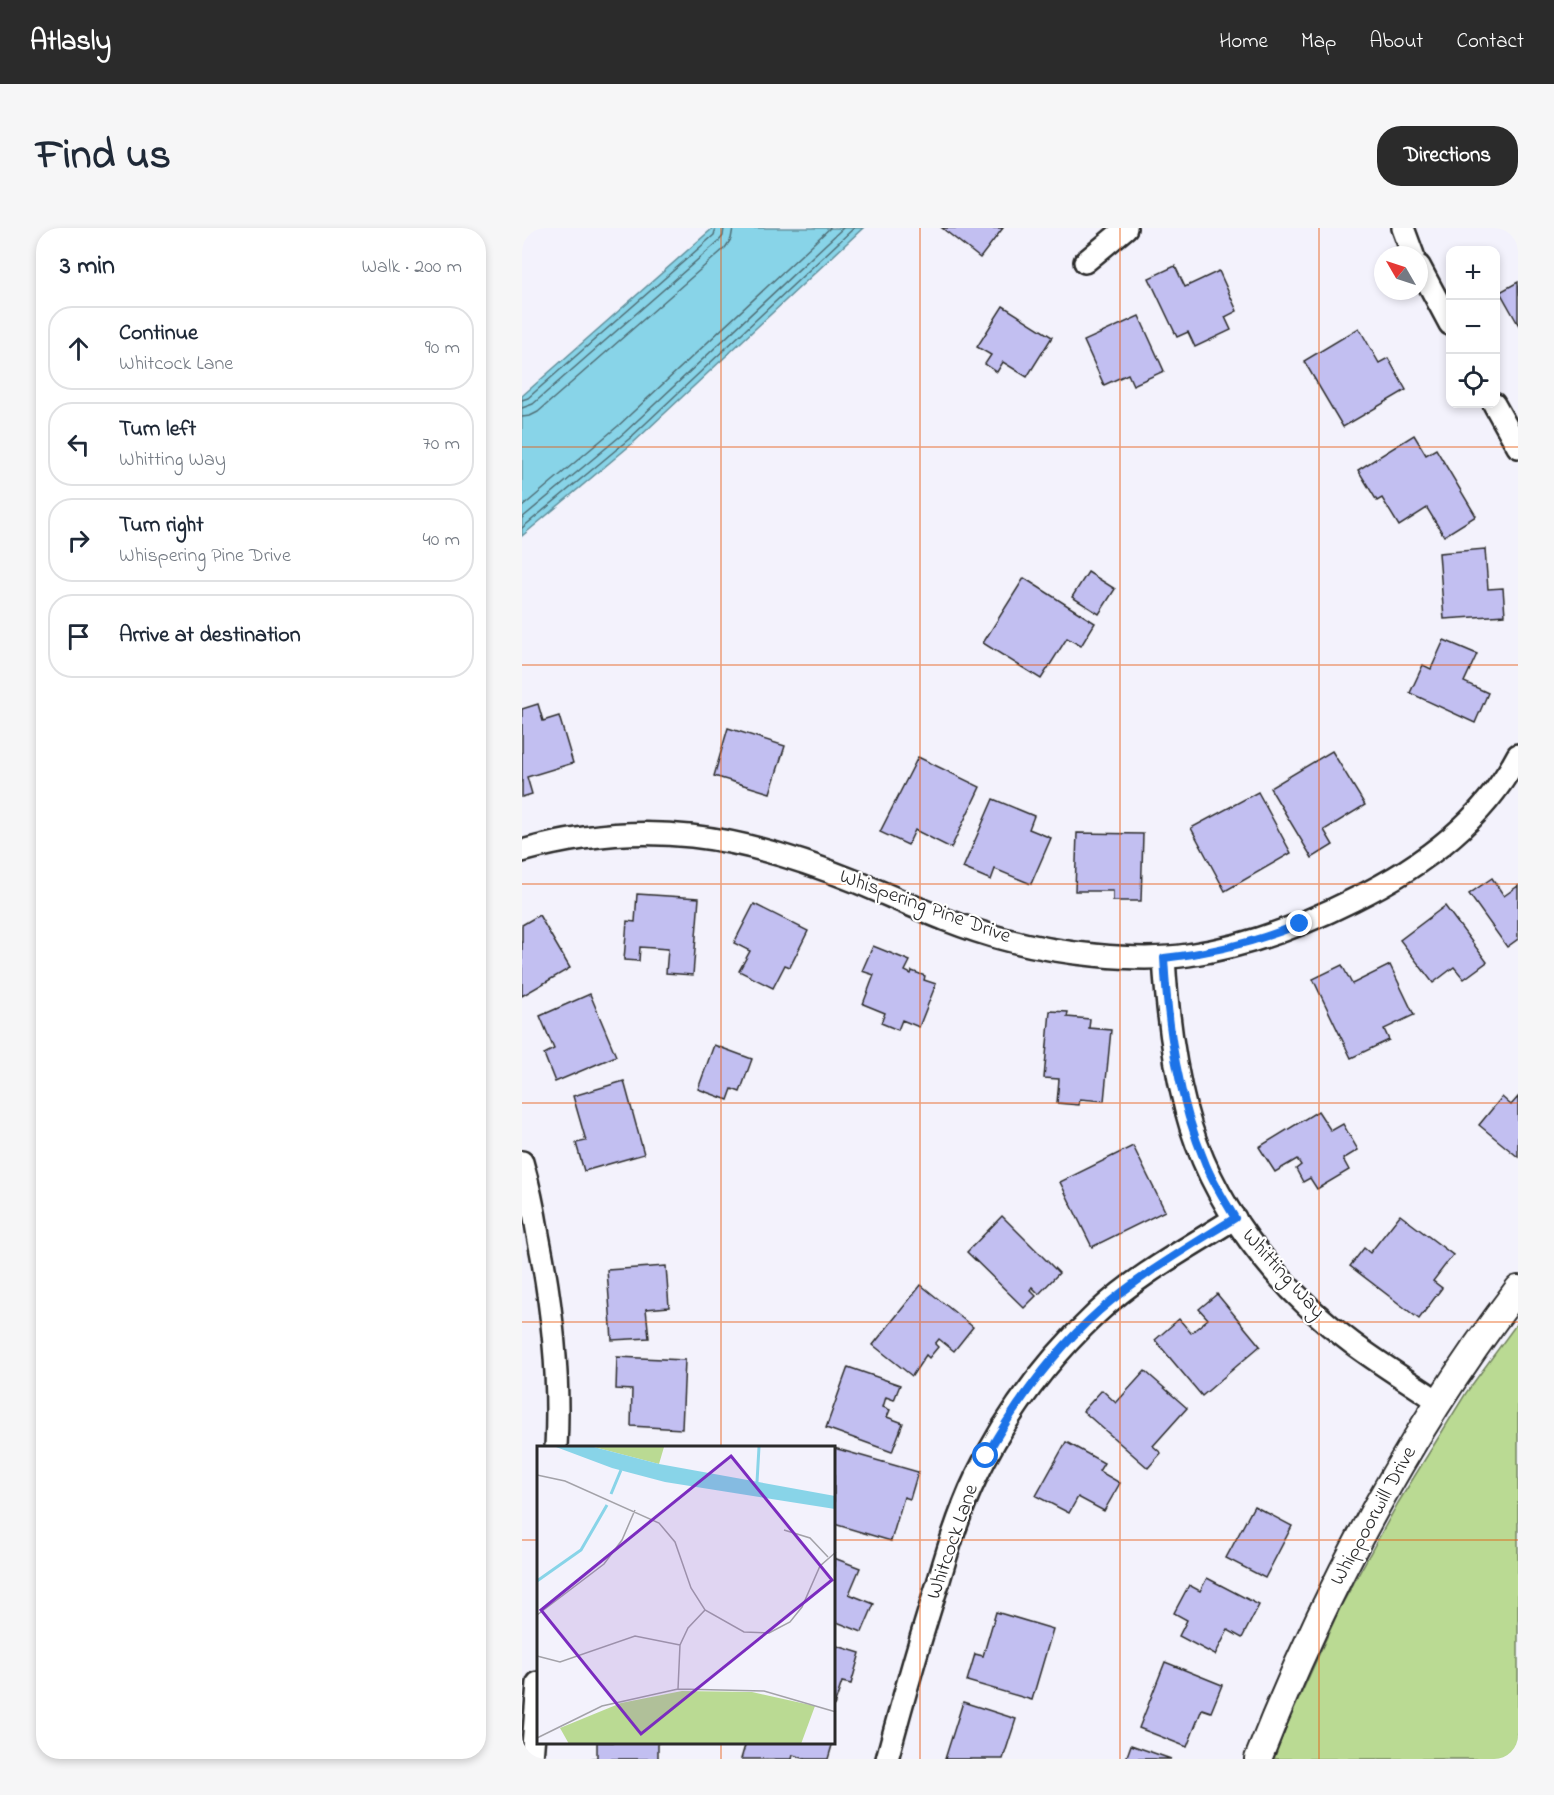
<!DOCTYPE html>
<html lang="en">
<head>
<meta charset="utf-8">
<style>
  body { margin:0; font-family:"Indie Flower",sans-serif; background:#f6f6f7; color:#1f2937 }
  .controls { position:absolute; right:18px; top:18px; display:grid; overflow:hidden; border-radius:12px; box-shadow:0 3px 9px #0003 }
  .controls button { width:54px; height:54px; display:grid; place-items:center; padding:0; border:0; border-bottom:2px solid #e0e1e3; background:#fff; color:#1f2937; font:30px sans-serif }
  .compass { position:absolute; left:852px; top:18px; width:54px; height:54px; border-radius:50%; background:#fff; box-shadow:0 3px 9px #0003; rotate:309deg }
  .stop { position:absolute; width:18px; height:18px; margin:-14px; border:4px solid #1a73e8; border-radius:50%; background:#fff }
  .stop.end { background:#1a73e8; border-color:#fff; box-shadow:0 2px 6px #0008 }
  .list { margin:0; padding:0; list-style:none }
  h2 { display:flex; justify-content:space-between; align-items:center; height:78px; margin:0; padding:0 24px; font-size:26px }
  h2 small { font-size:20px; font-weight:400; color:#747a83 }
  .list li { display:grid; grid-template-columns:39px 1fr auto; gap:18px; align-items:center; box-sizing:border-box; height:84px; margin:0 12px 12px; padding:0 12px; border:2px solid #e0e1e3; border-radius:24px }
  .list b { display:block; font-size:22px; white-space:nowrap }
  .list p { margin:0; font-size:20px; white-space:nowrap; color:#747a83 }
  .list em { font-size:20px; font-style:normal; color:#747a83 }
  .icon { flex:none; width:33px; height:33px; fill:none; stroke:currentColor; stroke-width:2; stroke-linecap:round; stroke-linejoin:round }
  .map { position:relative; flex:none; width:996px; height:1531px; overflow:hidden; border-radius:24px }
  header { display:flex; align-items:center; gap:36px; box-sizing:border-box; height:84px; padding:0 30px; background:#2b2b2b; color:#fff }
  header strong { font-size:28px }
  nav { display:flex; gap:33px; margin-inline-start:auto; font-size:21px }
  .intro { display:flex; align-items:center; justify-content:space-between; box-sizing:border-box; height:144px; padding:0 36px }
  h1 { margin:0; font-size:42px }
  .button { padding:15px 27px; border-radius:24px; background:#2b2b2b; color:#fff; font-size:21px; font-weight:700 }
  main { display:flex; gap:36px; padding:0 36px }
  aside { flex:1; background:#fff; border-radius:24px; box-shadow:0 3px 9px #0003 }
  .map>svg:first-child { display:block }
  .green { fill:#bada93; stroke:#72825f; stroke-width:1.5 }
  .water { fill:#88d4e8; stroke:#63909c; stroke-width:1.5 }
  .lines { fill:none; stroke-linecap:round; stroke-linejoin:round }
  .shore { stroke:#506f77; stroke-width:1.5 }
  .building { fill:#c2bff1; stroke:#2b2b2b; stroke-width:1.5 }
  .minor-casing { stroke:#2b2b2b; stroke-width:26 }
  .tertiary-casing { stroke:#2b2b2b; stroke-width:30 }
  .minor { stroke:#fff; stroke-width:21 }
  .tertiary { stroke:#fff; stroke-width:26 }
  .route { stroke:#1a73e8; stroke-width:8 }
  .grid { fill:none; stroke:#e8590c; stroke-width:1.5; stroke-opacity:0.55 }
  .labels { text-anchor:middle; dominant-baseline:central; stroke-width:4.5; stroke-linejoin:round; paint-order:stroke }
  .street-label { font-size:21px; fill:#2b2b2b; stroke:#fff }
  .inset-river { fill:none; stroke:#88d4e8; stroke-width:3 }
  .inset-road { fill:none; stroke:#a3a2a8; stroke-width:1.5 }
  .view { fill:#7b2cbf; fill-opacity:0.15; stroke:#7b2cbf; stroke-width:3 }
  .inset-edge { fill:none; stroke:#2b2b2b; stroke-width:3 }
</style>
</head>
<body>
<header>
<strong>Atlasly</strong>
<nav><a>Home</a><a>Map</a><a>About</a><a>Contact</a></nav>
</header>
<div class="intro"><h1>Find us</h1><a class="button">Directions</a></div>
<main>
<aside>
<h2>3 min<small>Walk · 200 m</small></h2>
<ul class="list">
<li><svg class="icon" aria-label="ahead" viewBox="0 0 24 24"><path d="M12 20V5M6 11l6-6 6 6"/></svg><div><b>Continue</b><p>Whitcock Lane</p></div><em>90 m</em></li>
<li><svg class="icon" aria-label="left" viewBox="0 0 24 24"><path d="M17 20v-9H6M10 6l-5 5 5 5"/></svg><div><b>Turn left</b><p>Whitting Way</p></div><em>70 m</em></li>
<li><svg class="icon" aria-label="right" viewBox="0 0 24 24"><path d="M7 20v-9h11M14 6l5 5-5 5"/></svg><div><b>Turn right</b><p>Whispering Pine Drive</p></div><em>40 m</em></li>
<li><svg class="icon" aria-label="arrive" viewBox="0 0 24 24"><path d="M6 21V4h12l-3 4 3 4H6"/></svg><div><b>Arrive at destination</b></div></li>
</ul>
</aside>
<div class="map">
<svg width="996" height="1531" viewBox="0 0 996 1531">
  <rect width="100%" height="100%" fill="#f3f2fc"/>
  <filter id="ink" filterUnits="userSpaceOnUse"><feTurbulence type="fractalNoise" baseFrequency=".0167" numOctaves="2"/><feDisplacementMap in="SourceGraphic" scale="12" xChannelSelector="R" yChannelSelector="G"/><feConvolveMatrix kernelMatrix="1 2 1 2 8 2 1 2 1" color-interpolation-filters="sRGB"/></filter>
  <g filter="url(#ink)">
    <polygon class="green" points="996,1094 996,1531 752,1531 762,1504 818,1380 876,1275 944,1165"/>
    <polygon class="water" points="191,0 341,0 111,215 0,308 0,168"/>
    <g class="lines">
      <g class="shore">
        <polyline points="0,172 6,170 192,7 194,0"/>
        <polyline points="0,180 11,176 197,13 201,8 202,0"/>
        <polyline points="0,189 8,188 16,184 203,20 209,11 211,0"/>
        <polyline points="0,279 96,198 308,0"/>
        <polyline points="0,290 102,205 321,0"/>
        <polyline points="0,300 107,211 332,0"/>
      </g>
    </g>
    <g class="building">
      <polygon points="420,0 481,0 458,30"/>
      <polygon points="653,38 663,59 697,43 715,83 703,89 709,102 673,119 666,104 655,109 627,50"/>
      <polygon points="996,54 996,96 978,64"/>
      <polygon points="481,78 530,109 505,149 481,134 475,144 463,136 469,127 455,119"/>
      <polygon points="617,88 642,143 611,157 606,146 582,157 562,113"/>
      <polygon points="837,100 857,135 866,130 884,162 821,199 782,133"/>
      <polygon points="892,207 904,227 914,221 954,288 922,308 905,280 877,298 860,270 855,273 836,242"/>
      <polygon points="963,321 966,361 981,360 983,387 922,391 917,325"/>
      <polygon points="566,344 593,361 577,386 550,369"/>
      <polygon points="502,350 573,395 559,418 545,410 519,451 461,415"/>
      <polygon points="922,412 955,426 942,454 966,465 953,495 888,465 901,437 909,441"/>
      <polygon points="16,476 21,493 37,488 51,535 5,549 10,566 0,569 0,481"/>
      <polygon points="206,500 263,518 248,565 192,548"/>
      <polygon points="810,523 843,577 802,602 811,617 790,630 748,560"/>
      <polygon points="396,529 458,559 429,620 393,602 386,617 358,604"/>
      <polygon points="736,564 769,625 703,663 669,600"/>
      <polygon points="471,571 512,588 507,601 529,610 509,656 473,641 469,652 441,640"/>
      <polygon points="555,605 621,606 619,673 591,673 591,663 553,663"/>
      <polygon points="970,650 982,668 996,658 996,711 985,719 947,666"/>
      <polygon points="115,666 177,670 171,747 144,745 146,721 118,719 117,733 102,732 105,693 113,694"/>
      <polygon points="232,676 286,703 268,739 263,737 251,760 217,743 228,723 212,715"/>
      <polygon points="923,678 965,734 942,751 932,739 911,755 878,712"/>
      <polygon points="17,687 48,740 0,768 0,697"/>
      <polygon points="351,718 388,733 383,743 389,746 390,743 403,748 402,752 414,756 397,799 380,792 376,802 359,795 363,785 341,776 352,747 340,743"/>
      <polygon points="820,737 830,756 868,737 892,787 862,801 867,812 829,830 791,751"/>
      <polygon points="68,766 94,828 33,854 22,826 32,821 18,788"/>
      <polygon points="528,783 546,784 545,789 568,791 567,800 589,802 582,873 558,871 557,877 535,875 537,851 522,850"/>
      <polygon points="192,817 230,831 218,864 210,861 206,872 176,861"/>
      <polygon points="102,853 122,926 62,943 54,915 64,913 51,868"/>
      <polygon points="980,869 989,877 996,869 996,929 957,897"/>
      <polygon points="796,883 809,903 821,896 836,922 821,931 827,942 795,961 788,950 781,954 774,941 779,937 775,931 753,944 737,919"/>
      <polygon points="611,918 643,983 570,1019 538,954"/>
      <polygon points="878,987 931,1027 911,1053 920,1060 897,1091 828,1038 842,1020 848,1025"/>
      <polygon points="480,988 537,1045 517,1066 510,1059 508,1062 514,1068 502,1080 445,1024"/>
      <polygon points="144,1038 147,1079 124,1081 127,1110 90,1112 85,1042"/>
      <polygon points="399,1057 451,1099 432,1123 417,1111 413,1116 416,1119 407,1130 404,1127 390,1148 351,1117"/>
      <polygon points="695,1066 738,1118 680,1168 633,1112 657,1091 669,1105 686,1091 677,1081"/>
      <polygon points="95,1129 163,1132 160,1201 109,1198 110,1162 94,1161"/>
      <polygon points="326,1139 378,1157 372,1172 364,1169 361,1179 368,1182 365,1189 381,1195 370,1224 304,1200"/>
      <polygon points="623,1143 665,1180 631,1218 639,1225 626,1240 561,1183 580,1162 594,1175"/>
      <polygon points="544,1214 582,1235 577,1243 598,1255 582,1283 556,1269 547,1285 514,1268"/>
      <polygon points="312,1220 396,1244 388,1271 382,1269 369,1313 312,1296"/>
      <polygon points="732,1278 770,1298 743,1350 704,1330"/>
      <polygon points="312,1330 338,1340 327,1366 352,1376 340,1404 312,1393"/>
      <polygon points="685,1350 737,1377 720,1410 706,1402 693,1427 657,1408 665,1392 652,1385 667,1357 678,1363"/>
      <polygon points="474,1384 531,1401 510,1472 445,1453 453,1426 461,1428"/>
      <polygon points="312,1417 338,1425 329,1456 320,1454 312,1478"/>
      <polygon points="643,1434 700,1457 689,1484 680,1481 665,1519 617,1500"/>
      <polygon points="441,1474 494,1491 481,1531 423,1531"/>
      <polygon points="75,1514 136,1514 136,1531 66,1531 75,1530"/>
      <polygon points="224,1514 311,1514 306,1531 284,1531 271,1527 270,1531 219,1531"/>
      <polygon points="609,1517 649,1531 604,1531"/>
    </g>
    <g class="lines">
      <g class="minor-casing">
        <g id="minor">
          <polyline points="881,0 891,27"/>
          <polyline points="563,34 604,0"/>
          <polyline points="897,38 928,96"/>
          <polyline points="972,176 996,219"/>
          <path d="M 0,623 C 122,589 220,607 335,654 C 383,674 431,698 482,711 C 533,725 614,735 666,727 C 724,719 779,698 831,672 C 897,640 961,594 996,527"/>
          <path d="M 642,730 C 645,781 651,832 664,882 C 688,975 754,1059 830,1115 C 858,1136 888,1154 917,1174"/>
          <path d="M 0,934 C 7,958 12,982 16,1007 C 30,1077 38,1148 34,1219"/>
          <polyline points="10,1531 16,1455"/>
          <path d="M 365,1531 C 381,1471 398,1411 417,1352 C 427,1317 438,1282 454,1249 C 483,1188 525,1132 575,1085 C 615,1047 666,1020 713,990"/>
        </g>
      </g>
      <g class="tertiary-casing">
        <path id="tertiary" d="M 736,1531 C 802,1364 887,1204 996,1061"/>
      </g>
      <use href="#minor" class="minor"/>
      <use href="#tertiary" class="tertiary"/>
    </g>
  </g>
  <g class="lines" filter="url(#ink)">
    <path class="route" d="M 464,1228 C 494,1175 531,1124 577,1083 C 618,1047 667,1019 713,990 C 703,973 692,956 684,937 C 656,871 646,801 642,730 C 689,725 734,714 778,696"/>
  </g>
  <path class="grid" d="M 199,0 L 199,1219M 398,0 L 398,1531M 598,0 L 598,1531M 797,0 L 797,1531M 0,219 L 996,219M 0,437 L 996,437M 0,656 L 996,656M 0,875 L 996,875M 0,1094 L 996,1094M 0,1312 L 16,1312M 312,1312 L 996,1312M 199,1514 L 199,1531"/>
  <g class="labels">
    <g class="street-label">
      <text transform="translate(403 679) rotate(20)">Whispering Pine Drive</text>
      <text transform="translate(761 1046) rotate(48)">Whitting Way</text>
      <text transform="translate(852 1288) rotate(-61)">Whippoorwill Drive</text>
      <text transform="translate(431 1314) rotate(-71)">Whitcock Lane</text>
    </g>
  </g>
  <g transform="translate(15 1218)">
    <rect width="298" height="298" fill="#f3f2fc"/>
    <path d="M 57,1 L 127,1 L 122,18 ZM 145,245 L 215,246 L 278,260 L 264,298 L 32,298 L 23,282 L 84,257 Z" fill="#bada93"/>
    <path d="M 19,1 L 57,1 L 122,18 L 298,50 L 298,63 L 128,36 L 75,22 Z" fill="#88d4e8"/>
    <path class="inset-river" d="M 220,36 L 222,1M 74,48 L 84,24M 0,135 L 44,104 L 70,59"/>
    <path class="inset-road" d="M 0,29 L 28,35 L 122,77 L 138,96 L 154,142 L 168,164 L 207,186 L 232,187 L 253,176 L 265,161 L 283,120 L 299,106M 247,84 L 273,92 L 291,111M 0,169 L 67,118 L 85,94 L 98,64M 0,210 L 23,216 L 98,190 L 143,199M 141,243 L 143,199 L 151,182 L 168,164M 0,292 L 65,260 L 141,243 L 227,245 L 299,266"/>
    <path class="view" d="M 194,10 L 295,134 L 104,288 L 4,164 Z"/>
    <rect width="298" height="298" class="inset-edge"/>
  </g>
</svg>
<div class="controls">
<button>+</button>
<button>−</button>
<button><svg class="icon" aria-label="locate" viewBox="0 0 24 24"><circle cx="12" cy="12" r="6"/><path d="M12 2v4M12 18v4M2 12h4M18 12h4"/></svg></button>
</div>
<svg class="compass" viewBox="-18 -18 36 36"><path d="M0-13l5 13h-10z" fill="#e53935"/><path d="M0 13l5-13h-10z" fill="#747a83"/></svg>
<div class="stop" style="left:464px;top:1228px"></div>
<div class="stop end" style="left:778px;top:696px"></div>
</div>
</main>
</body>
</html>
